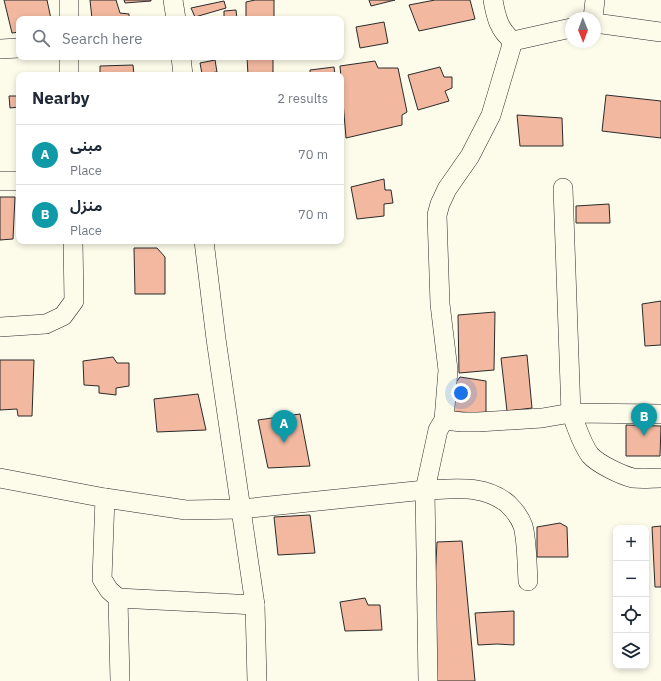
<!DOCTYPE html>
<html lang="en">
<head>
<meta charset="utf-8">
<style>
  body { margin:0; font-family:"IBM Plex Sans","Noto Sans Arabic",sans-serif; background:#f6f6f7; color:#1f2937 }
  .controls { position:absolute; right:12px; bottom:12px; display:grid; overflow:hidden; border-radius:8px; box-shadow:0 2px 6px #0003 }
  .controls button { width:36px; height:36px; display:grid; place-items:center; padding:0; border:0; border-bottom:1px solid #e0e1e3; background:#fff; color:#1f2937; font:20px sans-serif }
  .compass { position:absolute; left:565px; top:12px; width:36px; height:36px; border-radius:50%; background:#fff; box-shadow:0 2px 6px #0003; rotate:179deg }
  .you { position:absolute; left:461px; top:393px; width:14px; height:14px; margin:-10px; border:3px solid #fff; border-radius:50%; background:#1a73e8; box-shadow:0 0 0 6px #1a73e833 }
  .badge { display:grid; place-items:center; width:26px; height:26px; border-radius:50%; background:#c62828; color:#fff; font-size:13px; font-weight:700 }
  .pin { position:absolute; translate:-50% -33px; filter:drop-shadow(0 1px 2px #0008) }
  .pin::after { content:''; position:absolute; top:21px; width:14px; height:12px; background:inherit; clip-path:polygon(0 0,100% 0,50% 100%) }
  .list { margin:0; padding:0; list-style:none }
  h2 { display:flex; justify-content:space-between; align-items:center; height:52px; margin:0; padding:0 16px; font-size:17px }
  h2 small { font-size:13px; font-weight:400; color:#747a83 }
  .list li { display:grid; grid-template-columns:26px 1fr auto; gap:12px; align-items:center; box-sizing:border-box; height:60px; padding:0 16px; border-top:1px solid #e0e1e3 }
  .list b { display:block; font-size:15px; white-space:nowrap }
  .list p { margin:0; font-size:13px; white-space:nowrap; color:#747a83 }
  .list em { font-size:13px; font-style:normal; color:#747a83 }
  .icon { flex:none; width:22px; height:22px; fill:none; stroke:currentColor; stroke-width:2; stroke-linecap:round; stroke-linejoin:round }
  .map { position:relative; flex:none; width:661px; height:681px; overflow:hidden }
  .search { position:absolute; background:#fff; box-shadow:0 2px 6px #0003; left:16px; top:16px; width:328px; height:44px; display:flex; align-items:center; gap:10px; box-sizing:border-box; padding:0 14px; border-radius:8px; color:#747a83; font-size:15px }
  .panel { position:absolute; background:#fff; box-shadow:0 2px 6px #0003; left:16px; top:72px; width:328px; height:172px; border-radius:8px }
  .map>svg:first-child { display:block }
  .building { fill:#f2b8a0; stroke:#2b2b2b }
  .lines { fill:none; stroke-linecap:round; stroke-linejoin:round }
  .minor-casing { stroke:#2b2b2b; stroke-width:20 }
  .minor { stroke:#fdfbea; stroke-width:19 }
</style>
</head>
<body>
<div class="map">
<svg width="661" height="681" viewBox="0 0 661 681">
  <rect width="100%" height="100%" fill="#fdfbea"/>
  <g class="building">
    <polygon points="4,0 47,0 51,19 19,19 19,32 12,33"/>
    <polygon points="90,0 116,0 120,13 129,14 129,19 92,19"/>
    <polygon points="124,0 151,0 151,1 125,3"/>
    <polygon points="255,0 274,0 274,19 246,19 246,2"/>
    <polygon points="369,0 395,0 371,6"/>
    <polygon points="435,0 470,0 475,19 419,31 409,5"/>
    <polygon points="224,1 226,8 195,17 191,8"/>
    <polygon points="236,10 237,19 224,19 224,11"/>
    <polygon points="384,22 388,43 360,48 356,27"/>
    <polygon points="247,57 273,57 273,72 264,75 248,75"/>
    <polygon points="215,60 217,72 202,74 200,63"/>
    <polygon points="375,61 378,68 398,68 407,112 402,115 402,125 346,138 340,66"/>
    <polygon points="133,65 134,75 96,75 96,73 100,73 100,66"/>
    <polygon points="334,67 335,75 310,75 310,70"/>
    <polygon points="440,67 444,77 452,77 452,88 445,91 449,101 418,110 408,75"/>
    <polygon points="17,83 19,83 19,107 10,108 9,96 18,96"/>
    <polygon points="606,95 661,101 661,138 602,131"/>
    <polygon points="517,115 562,118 563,146 520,146"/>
    <polygon points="384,179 385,190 391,190 393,203 384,204 384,216 357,219 351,187"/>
    <polygon points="0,197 15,197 13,239 0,240"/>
    <polygon points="609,204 610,223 576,223 576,206"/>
    <polygon points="134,248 157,248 165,257 165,294 135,294"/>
    <polygon points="661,301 661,345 645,346 642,304"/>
    <polygon points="495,312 494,370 459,373 458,315"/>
    <polygon points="527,355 532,408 507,411 501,358"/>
    <polygon points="113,357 117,363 129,363 129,386 116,388 116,395 99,393 99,386 84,385 83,361"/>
    <polygon points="0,360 34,360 32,416 18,416 17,409 0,410"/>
    <polygon points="460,377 486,381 486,413 452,412 453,386"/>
    <polygon points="198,394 206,430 157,432 154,399"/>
    <polygon points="300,414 310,466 268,468 258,420"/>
    <polygon points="626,425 661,426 660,456 626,456"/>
    <polygon points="310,515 315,553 278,555 274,517"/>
    <polygon points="560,523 567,527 568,557 537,557 537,527"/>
    <polygon points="661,526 661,587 655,587 652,527"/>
    <polygon points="462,541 475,681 430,681 437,542"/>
    <polygon points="365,598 368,605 380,605 382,630 345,631 340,602"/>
    <polygon points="514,611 514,645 497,644 478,645 475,613"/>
  </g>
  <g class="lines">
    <g class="minor-casing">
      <g id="minor">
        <polyline points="173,0 176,19"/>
        <path d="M 493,0 C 496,17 499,30 513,41"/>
        <polyline points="593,18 595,0"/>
        <polyline points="69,19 69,0"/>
        <polyline points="595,23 661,32"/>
        <polyline points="0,49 19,48"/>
        <polyline points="69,57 69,75"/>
        <polyline points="181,57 183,75"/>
        <polyline points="0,181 19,181"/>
        <path d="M 563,188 L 571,413 C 577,427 581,443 590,455 C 598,464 621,475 633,478 C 642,479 652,478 661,478"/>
        <polyline points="204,241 216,339 255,605 257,681"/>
        <polyline points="0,327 46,324 63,316 74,301 73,241"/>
        <polyline points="444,420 448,370 440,304 437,215 440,204 447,189 470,156 491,115 513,41 571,28"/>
        <polyline points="0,478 105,498 186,510 241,509 425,490 438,430 444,420 462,422 478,422 542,418 571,413 661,414"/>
        <polyline points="105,498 102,579 109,590 118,598 120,681"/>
        <polyline points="118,598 255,605"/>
        <path d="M 428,681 L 425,490 C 455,489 484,484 508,504 C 515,511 520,517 523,526 C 527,540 527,566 528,581"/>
      </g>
    </g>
    <use href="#minor" class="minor"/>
  </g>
</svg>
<div class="controls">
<button>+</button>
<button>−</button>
<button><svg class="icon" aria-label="locate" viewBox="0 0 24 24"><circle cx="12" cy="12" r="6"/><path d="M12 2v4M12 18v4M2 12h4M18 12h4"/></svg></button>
<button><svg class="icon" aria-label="layers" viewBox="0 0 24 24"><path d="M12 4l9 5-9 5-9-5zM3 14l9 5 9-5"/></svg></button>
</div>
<svg class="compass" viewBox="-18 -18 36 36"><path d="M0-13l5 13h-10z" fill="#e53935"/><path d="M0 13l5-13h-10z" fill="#747a83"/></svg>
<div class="you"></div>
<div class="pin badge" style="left:284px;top:443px;background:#0f9aa8">A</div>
<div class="pin badge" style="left:644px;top:436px;background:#0f9aa8">B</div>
<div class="search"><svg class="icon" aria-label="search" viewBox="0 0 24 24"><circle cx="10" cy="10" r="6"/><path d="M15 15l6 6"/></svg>Search here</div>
<section class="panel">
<h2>Nearby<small>2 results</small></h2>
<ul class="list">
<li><span class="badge" style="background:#0f9aa8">A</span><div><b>مبنى</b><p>Place</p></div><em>70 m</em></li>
<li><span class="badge" style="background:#0f9aa8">B</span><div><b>منزل</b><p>Place</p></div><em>70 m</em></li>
</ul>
</section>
</div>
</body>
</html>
